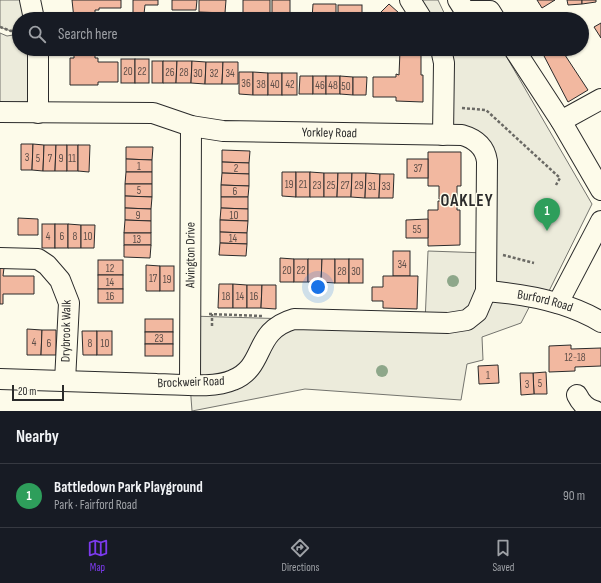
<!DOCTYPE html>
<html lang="en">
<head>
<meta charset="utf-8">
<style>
  body { margin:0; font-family:"Sofia Sans Condensed",sans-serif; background:#242831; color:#f1f3f6 }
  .scale { position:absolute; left:12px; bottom:10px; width:52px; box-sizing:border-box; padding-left:4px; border:2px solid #2b2b2b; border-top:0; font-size:11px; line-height:14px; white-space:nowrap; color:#2b2b2b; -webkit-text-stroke:3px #fdfbea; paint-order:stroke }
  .you { position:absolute; left:318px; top:287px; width:14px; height:14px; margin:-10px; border:3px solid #fff; border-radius:50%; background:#1a73e8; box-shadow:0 0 0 6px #1a73e833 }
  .badge { display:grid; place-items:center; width:26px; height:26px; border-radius:50%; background:#7c3aed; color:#fff; font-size:13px; font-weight:700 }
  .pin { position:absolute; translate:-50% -33px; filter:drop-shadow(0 1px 2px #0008) }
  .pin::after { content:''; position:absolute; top:21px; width:14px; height:12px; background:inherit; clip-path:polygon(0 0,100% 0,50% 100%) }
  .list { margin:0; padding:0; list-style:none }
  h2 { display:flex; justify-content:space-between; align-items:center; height:52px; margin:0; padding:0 16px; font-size:17px }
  h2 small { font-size:13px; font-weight:400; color:#9ea1a6 }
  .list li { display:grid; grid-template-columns:26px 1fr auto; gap:12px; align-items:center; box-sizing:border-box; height:64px; padding:0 16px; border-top:1px solid #363941 }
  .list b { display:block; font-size:15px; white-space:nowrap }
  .list p { margin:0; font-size:13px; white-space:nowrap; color:#9ea1a6 }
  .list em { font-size:13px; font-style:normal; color:#9ea1a6 }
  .icon { flex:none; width:22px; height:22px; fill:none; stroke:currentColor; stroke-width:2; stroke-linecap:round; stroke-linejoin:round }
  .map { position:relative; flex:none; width:601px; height:411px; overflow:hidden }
  .search { position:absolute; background:#171b24; box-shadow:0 1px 3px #0004; left:12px; right:12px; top:12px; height:44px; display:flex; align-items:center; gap:10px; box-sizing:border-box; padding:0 14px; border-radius:22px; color:#9ea1a6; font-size:15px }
  .sheet { height:116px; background:#171b24 }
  nav { display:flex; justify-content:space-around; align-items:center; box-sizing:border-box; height:56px; border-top:1px solid #363941; background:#171b24; font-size:11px; color:#9ea1a6 }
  nav a { display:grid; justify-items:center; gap:2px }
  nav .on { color:#7c3aed }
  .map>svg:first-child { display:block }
  .green { fill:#ecebdb; stroke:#74746e }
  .building { fill:#f2b8a0; stroke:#2b2b2b }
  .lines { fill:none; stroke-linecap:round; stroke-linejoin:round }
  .minor-casing { stroke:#2b2b2b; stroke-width:22 }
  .path { stroke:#6a6964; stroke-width:2.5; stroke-dasharray:3 2; stroke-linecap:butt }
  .minor { stroke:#fdfbea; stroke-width:20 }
  .tree { fill:#8ea78a }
  .labels { text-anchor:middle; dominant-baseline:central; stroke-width:3; stroke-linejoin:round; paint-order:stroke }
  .number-label { font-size:11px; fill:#5d4e48 }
  .street-label { font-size:13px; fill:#2b2b2b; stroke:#fdfbea }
  .district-label { font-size:17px; font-weight:bold; letter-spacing:1px; fill:#2b2b2b; stroke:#fdfbea }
</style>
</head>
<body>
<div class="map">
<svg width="601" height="411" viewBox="0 0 601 411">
  <rect width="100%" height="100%" fill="#fdfbea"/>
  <g class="green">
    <polygon points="0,0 30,0 34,19 19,19 19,30 11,31 0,27"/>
    <polygon points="410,0 438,0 447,19 422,19"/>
    <polygon points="0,33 7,36 19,34 19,49 31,49 30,99 26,102 0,103"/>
    <polygon points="441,49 502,49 592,204 548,293 538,290 521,323 482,337 483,360 467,364 461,400 305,389 192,411 190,384 190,316 425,323 428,251 486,253 487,161 452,135"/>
  </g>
  <g class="building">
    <polygon points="72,0 121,0 121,8 99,8 99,10 95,10 95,19 74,19"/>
    <polygon points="133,0 158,0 158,5 145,5 144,14 133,14"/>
    <polygon points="172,0 197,0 196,10 172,10"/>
    <polygon points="199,0 226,0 225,13 199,12"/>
    <rect x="243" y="0" width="27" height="19"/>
    <rect x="272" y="0" width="18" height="19"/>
    <polygon points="537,0 555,0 542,8"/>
    <polygon points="567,0 582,0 582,4 568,5"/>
    <polygon points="582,0 596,0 596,2 582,4"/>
    <polygon points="313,4 336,4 336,19 312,19"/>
    <polygon points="389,4 399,13 394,19 386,19 380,13"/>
    <rect x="338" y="5" width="24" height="14"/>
    <polygon points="399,13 405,19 394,19"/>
    <polygon points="601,23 601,38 594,27"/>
    <polygon points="74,49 95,49 95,58 98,58 98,62 118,62 118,82 98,82 98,85 70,85 70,58 74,58"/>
    <polygon points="552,49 561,49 588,90 568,102 543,54"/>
    <polygon points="400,51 421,52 421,75 423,75 423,102 396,101 396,97 373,97 373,77 396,77 396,74 399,75"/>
    <rect x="121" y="59" width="14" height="24"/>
    <rect x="135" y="59" width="14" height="24"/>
    <rect x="152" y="61" width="11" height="22"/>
    <polygon points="163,61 177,61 176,83 163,83"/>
    <polygon points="177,61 192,61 191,83 176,83"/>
    <polygon points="192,61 206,62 205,84 191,83"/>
    <polygon points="206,62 223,62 222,84 205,84"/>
    <polygon points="223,62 238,62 238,84 222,84"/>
    <polygon points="239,72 253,72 253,95 239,94"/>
    <polygon points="253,72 268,73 268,95 253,95"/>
    <rect x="268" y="73" width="14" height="22"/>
    <rect x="282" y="73" width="15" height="22"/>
    <polygon points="300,76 313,76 313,94 299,94"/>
    <rect x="313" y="76" width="13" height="18"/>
    <rect x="326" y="76" width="14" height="18"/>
    <polygon points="340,76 353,77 353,95 340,94"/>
    <polygon points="353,77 367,77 366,95 353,95"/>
    <polygon points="21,144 33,144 32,170 21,170"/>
    <polygon points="33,144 44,145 43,171 32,170"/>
    <polygon points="44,145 56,145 55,171 43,171"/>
    <polygon points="56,145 67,145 67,171 55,171"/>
    <rect x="67" y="145" width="11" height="26"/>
    <polygon points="78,145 90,145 89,172 78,171"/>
    <polygon points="126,147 153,147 152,160 126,159"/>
    <polygon points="222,150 250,151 249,163 222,162"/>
    <polygon points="428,152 461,152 461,186 457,186 457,199 439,199 439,186 428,186"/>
    <polygon points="126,159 152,160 152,172 126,172"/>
    <rect x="407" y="159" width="21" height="19"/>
    <polygon points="222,162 249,163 249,174 222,173"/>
    <polygon points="126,172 152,172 152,184 125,184"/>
    <polygon points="282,172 296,172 296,197 282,196"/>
    <rect x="296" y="172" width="14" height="25"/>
    <polygon points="310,172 324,173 324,197 310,197"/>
    <polygon points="222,173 249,174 249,186 221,185"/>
    <polygon points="324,173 338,173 337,197 324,197"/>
    <polygon points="338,173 352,173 351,197 337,197"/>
    <polygon points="352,173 366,173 365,198 351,197"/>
    <polygon points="366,173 380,174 379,198 365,198"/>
    <polygon points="380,174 394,174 393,198 379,198"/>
    <polygon points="125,184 152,184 152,197 125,196"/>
    <polygon points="221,185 249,186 248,197 221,197"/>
    <polygon points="125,196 152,197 151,209 125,208"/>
    <polygon points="221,197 248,197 248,209 221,208"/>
    <polygon points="438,201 457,201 457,210 460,210 460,245 428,246 428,210 438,210"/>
    <polygon points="125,208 151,209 151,221 125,220"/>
    <polygon points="221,208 248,209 248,221 220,220"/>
    <polygon points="18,218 38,219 38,235 18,235"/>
    <polygon points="428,219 428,238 406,238 406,220"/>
    <polygon points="125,220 151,221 151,233 124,233"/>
    <polygon points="220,220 248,221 247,233 220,232"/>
    <rect x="42" y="224" width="13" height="24"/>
    <rect x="55" y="224" width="13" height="24"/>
    <polygon points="68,224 81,225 81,248 68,248"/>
    <polygon points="81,225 95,225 94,248 81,248"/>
    <polygon points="220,232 247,233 247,244 220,243"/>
    <rect x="124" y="233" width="27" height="12"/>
    <polygon points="220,243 247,244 246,256 219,255"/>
    <polygon points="124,245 151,245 150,258 124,257"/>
    <rect x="393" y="251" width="17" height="25"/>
    <polygon points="280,258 294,259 294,282 280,282"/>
    <rect x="294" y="259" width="14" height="23"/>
    <polygon points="308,259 322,259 321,282 308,282"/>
    <polygon points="322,259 335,259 335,283 321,282"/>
    <rect x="335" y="259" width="14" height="24"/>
    <rect x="349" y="259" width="14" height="24"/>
    <rect x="98" y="260" width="25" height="15"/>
    <polygon points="146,265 160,266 160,291 146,291"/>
    <rect x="160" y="266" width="14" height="25"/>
    <polygon points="0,268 4,268 3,276 34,276 34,294 3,294 3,304 0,304"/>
    <rect x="98" y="275" width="25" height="14"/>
    <polygon points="383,276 418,276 417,309 383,308 383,301 372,301 372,287 383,287"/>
    <polygon points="219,284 233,284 233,308 218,308"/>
    <polygon points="233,284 247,285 247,308 233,308"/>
    <polygon points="247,285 262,285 261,308 247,308"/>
    <polygon points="262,285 276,285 276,309 261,308"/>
    <rect x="98" y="289" width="25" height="14"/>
    <rect x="145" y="319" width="28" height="13"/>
    <polygon points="27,329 42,330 41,355 27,355"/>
    <polygon points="42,330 56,330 56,355 41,355"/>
    <polygon points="82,331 97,331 97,355 83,355"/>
    <rect x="97" y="331" width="15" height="24"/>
    <rect x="145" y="332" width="28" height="12"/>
    <rect x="145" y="344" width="28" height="12"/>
    <polygon points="571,345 571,349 601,348 601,366 575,367 575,371 549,372 549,346"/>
    <polygon points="498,365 499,383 479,384 478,366"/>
    <polygon points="546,372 547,394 534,394 533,373"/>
    <polygon points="520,373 533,373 534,394 521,395"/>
  </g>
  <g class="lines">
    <g class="minor-casing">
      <g id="minor">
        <polyline points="30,0 34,19"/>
        <polyline points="410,0 422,19"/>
        <polyline points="458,0 465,11 490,11 495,19"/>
        <polyline points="38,49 38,113"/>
        <polyline points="441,49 444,63 443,135"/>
        <polyline points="514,49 561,121 601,190"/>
        <path id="s1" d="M 0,112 L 153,113 L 191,126 L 223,131 L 462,135 C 476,139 485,147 487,161 L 486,291 L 477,312 L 467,320 L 448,323 L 294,319 C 252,331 267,366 233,380 C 213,389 179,384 157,384 C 105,382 52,381 0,379"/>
        <polyline points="561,121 601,99"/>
        <polyline points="0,258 38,259 47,265 60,280 69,303 65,381"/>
        <path id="s2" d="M 486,291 C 525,294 567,301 601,322"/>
        <polyline points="558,303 601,221"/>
        <path id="s3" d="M 190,384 L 191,126"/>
        <path d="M 577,395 C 581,403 586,409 595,411"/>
      </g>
    </g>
    <g class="path">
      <polyline points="0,27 11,31 19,30"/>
      <polyline points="462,108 486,110 560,178 556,185"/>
      <polyline points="503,255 534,263"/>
      <polyline points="209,314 262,316"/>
      <polyline points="212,326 212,314"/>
    </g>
    <use href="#minor" class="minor"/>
  </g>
  <g class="tree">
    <circle cx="453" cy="281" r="6"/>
    <circle cx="382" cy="371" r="6"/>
  </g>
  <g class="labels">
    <g class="number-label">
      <text x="128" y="71">20</text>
      <text x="142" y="71">22</text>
      <text x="170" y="72">26</text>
      <text x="184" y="72">28</text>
      <text x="198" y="73">30</text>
      <text x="214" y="73">32</text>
      <text x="230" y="73">34</text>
      <text x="246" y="83">36</text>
      <text x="261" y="84">38</text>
      <text x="275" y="84">40</text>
      <text x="290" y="84">42</text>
      <text x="320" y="85">46</text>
      <text x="333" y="85">48</text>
      <text x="346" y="86">50</text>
      <text x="27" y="157">3</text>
      <text x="38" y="158">5</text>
      <text x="50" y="158">7</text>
      <text x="61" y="158">9</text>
      <text x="72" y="158">11</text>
      <text x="139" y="166">1</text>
      <text x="236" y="168">2</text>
      <text x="418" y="168">37</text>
      <text x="289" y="184">19</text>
      <text x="303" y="184">21</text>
      <text x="317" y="185">23</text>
      <text x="331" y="185">25</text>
      <text x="345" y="185">27</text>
      <text x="359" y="185">29</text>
      <text x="372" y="186">31</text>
      <text x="386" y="186">33</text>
      <text x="139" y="190">5</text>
      <text x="235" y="191">6</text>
      <text x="138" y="215">9</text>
      <text x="234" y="215">10</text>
      <text x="417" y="229">55</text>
      <text x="48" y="236">4</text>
      <text x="62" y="236">6</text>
      <text x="75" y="236">8</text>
      <text x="88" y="236">10</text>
      <text x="233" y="238">14</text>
      <text x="137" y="239">13</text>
      <text x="402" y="264">34</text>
      <text x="110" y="268">12</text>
      <text x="287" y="270">20</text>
      <text x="301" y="270">22</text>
      <text x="342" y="271">28</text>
      <text x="356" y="271">30</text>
      <text x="153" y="278">17</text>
      <text x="167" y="279">19</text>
      <text x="110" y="282">14</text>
      <text x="110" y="296">16</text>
      <text x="226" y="296">18</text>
      <text x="240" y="296">14</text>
      <text x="254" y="296">16</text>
      <text x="159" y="338">23</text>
      <text x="34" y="342">4</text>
      <text x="49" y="343">6</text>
      <text x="90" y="343">8</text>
      <text x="105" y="343">10</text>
      <text x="575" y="357">12-18</text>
      <text x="488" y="375">1</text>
      <text x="540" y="383">5</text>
      <text x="527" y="384">3</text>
    </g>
    <g class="street-label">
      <text stroke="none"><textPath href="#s1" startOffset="332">Yorkley Road</textPath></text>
      <text stroke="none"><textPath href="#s3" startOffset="129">Alvington Drive</textPath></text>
      <text stroke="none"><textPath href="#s2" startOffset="60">Burford Road</textPath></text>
      <text transform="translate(66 331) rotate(-89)">Drybrook Walk</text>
      <text transform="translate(191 382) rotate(-2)">Brockweir Road</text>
    </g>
    <g class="district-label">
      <text x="467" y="201">OAKLEY</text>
    </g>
  </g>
</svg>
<div class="scale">20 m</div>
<div class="you"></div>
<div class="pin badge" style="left:547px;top:231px;background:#2e9e5b">1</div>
<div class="search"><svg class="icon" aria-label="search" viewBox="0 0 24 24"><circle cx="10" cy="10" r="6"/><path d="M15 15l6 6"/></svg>Search here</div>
</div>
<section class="sheet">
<h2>Nearby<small></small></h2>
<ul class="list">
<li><span class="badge" style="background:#2e9e5b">1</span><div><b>Battledown Park Playground</b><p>Park · Fairford Road</p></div><em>90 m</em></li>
</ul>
</section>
<nav>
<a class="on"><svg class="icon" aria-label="map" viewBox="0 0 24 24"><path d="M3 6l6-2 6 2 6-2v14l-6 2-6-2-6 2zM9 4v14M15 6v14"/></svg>Map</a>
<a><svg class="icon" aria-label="directions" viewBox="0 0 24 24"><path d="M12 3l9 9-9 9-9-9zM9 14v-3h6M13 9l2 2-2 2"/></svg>Directions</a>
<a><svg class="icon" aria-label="saved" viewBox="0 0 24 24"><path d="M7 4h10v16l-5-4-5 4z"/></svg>Saved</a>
</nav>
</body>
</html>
